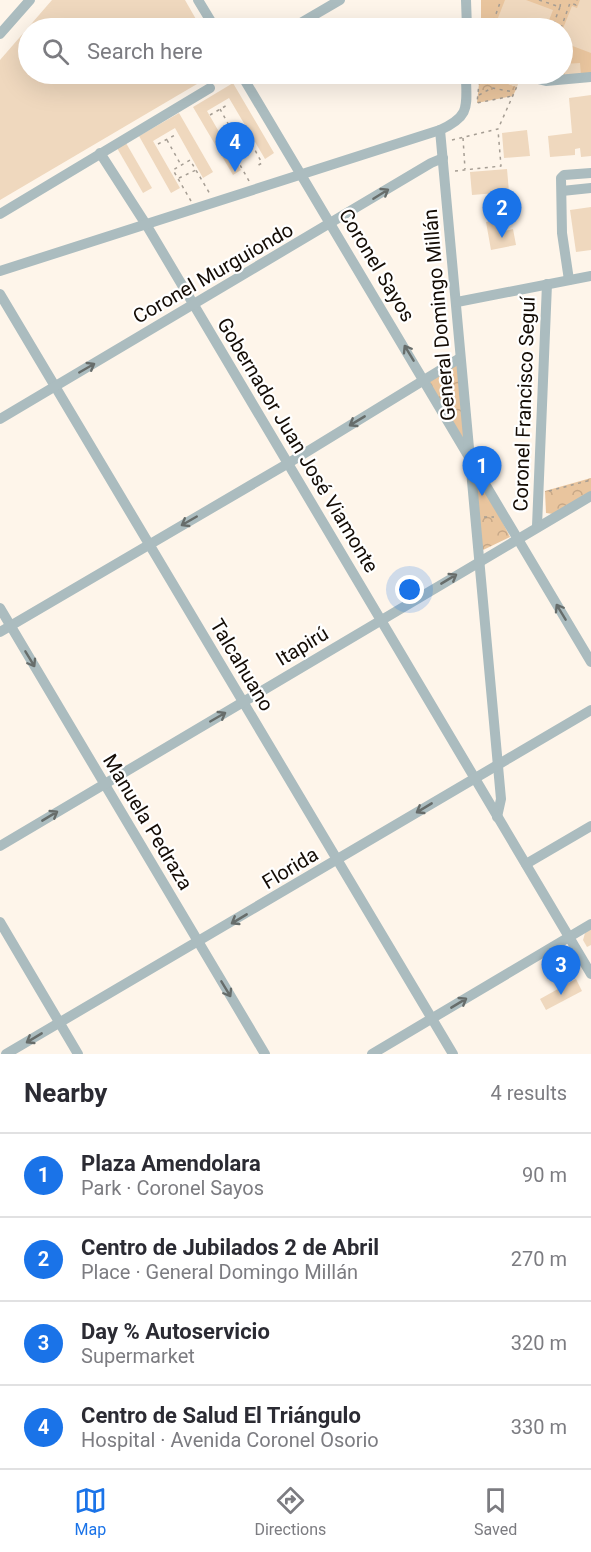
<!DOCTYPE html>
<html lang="en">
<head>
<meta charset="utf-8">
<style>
  body { margin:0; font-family:Roboto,sans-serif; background:#f7f7f7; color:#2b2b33 }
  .you { position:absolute; left:410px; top:590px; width:21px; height:21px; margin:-15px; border:4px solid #fff; border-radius:50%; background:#1a73e8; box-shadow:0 0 0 9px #1a73e833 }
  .badge { display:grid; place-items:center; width:39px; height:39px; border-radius:50%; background:#1a73e8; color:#fff; font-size:20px; font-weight:700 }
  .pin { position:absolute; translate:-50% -50px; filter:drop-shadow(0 2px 3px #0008) }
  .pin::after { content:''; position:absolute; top:32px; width:21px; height:18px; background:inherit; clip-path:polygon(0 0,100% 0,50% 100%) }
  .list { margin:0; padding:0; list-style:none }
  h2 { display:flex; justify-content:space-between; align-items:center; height:78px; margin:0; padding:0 24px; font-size:26px }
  h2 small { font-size:20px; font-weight:400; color:#7c7c81 }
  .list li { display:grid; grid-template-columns:39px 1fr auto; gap:18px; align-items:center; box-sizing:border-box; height:84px; padding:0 24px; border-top:2px solid #e1e1e2 }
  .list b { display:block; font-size:22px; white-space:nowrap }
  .list p { margin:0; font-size:20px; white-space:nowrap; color:#7c7c81 }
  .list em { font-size:20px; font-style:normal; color:#7c7c81 }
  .icon { flex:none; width:33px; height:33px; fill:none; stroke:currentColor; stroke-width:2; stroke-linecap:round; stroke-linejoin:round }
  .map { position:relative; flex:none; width:591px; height:1054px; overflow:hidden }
  .search { position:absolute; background:#fff; box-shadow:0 6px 24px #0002; left:18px; right:18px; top:18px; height:66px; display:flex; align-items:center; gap:15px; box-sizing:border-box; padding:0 21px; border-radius:33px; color:#7c7c81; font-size:22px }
  .sheet { height:414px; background:#fff }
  nav { display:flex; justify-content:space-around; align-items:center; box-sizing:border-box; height:84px; border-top:2px solid #e1e1e2; background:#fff; font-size:16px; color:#7c7c81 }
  nav a { display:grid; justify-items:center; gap:3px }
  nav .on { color:#1a73e8 }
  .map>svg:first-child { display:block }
  .park { fill:url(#park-crowns) }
  .garden { fill:#e9c59e }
  .building { fill:#efd8be }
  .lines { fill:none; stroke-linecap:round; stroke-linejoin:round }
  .path { stroke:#a59d93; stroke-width:1.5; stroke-dasharray:3 4.5; stroke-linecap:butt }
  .minor { stroke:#abbcbf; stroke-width:10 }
  .oneway { stroke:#676d6b }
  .labels { text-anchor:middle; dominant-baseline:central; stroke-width:4.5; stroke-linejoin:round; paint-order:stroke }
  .street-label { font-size:20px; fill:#140c05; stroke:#fff }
</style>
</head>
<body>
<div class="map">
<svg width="591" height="1054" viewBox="0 0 591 1054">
  <defs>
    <pattern id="park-crowns" width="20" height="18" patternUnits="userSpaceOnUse" patternTransform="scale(1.5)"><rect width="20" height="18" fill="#e9c59e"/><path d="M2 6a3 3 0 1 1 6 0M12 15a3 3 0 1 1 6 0" fill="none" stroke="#c7a887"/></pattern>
  </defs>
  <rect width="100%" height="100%" fill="#fef5ea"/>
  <g class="park">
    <polygon points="480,74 517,87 513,96 477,103"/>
    <polygon points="460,358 469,455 510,537 481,551 469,455 425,380"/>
    <polygon points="591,478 591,492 553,514 546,513 545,491"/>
  </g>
  <polygon class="garden" points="481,0 591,0 591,75 560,82 534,74 562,74 562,28 481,28"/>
  <g class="building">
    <polygon points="52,0 185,0 201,28 28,28 28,74 214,74 0,200 0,60"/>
    <polygon points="505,0 526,0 553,10 546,28 494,28"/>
    <polygon points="580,0 591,0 591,53 562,42 562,31 572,6 577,8"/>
    <polygon points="580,63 581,75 565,76 564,64"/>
    <polygon points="478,74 505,74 520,79 517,87"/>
    <polygon points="233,83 274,153 265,159 229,98 207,111 241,170 233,175 193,107"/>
    <polygon points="591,95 591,156 581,157 580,148 575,149 575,155 550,157 548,136 572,133 569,98"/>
    <polygon points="179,113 213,172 203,178 175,128 153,141 180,188 171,193 139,136"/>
    <polygon points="527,130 530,156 504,158 502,133"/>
    <polygon points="126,143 152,188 143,193 117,148"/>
    <polygon points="507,169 509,192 472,195 470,172"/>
    <polygon points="591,207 591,250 576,252 570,210"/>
    <polygon points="503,219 505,231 513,229 516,245 491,250 486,222"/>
    <polygon points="591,929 591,945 587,947 583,940 585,933"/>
    <polygon points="576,979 582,991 546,1010 540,999"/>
  </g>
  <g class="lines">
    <g class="path">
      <polyline points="539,0 560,7 552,28"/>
      <polyline points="560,7 561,0"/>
      <polyline points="491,28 501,0"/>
      <polyline points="561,28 570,3 576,5 577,0"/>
      <polyline points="480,74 477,103 512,96"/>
      <polyline points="479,95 492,88 514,92"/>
      <polyline points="220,109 231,129"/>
      <polyline points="210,115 229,104"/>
      <polyline points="463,138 465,169"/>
      <polyline points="167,140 181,165"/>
      <polyline points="452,140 498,129 518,84"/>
      <polyline points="158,144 175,135"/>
      <polyline points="231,149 248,140"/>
      <polyline points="455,171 501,166 498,130"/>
      <polyline points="179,178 196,170"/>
      <polyline points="249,181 226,140 230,138 231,130 239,133 244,130 262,163 255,167"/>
      <polyline points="191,201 173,170 190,160 210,194"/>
      <polyline points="444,394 452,389"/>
      <polyline points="549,491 591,480"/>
      <polyline points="484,517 494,517"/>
    </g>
    <g class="minor">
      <polyline points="198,0 215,28"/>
      <polyline points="466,0 467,28"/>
      <polyline points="292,28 340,0"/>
      <polyline points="0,34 30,0"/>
      <polyline points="241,74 591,662"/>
      <polyline points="518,74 546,81 591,77"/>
      <polyline points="440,130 501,799 497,817"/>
      <polyline points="100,153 147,226 591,974"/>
      <polyline points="562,191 591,188"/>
      <polyline points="0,214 210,88"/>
      <path d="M 0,271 L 440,130 C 472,115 466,106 466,74"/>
      <polyline points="569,280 562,233 561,178 564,175 591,173"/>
      <polyline points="0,294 453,1054"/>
      <polyline points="457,302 591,276"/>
      <polyline points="0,419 431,163 443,158"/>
      <polyline points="537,526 547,284"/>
      <polyline points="0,608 265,1054"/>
      <polyline points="0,632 287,464 460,358"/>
      <polyline points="0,846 591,496"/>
      <polyline points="526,864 591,826"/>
      <polyline points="0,922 78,1054"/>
      <polyline points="6,1054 591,710"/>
      <polyline points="372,1054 591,924"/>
    </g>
  </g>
  <defs><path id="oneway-shaft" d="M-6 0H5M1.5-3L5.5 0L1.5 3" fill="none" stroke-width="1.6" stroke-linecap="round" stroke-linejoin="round" transform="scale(1.5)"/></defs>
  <g class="oneway">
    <use href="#oneway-shaft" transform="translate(381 194) rotate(-32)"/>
    <use href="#oneway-shaft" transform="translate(409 353) rotate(-121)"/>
    <use href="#oneway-shaft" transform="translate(87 368) rotate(-30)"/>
    <use href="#oneway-shaft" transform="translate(357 421) rotate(149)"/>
    <use href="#oneway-shaft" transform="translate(189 521) rotate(150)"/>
    <use href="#oneway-shaft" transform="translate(449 579) rotate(-31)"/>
    <use href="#oneway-shaft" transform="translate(561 612) rotate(-121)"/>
    <use href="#oneway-shaft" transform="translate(30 659) rotate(59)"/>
    <use href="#oneway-shaft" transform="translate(218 717) rotate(-30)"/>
    <use href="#oneway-shaft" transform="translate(424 808) rotate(149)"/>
    <use href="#oneway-shaft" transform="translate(50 816) rotate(-31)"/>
    <use href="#oneway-shaft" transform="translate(239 919) rotate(149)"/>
    <use href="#oneway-shaft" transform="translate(226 989) rotate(59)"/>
    <use href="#oneway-shaft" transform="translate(459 1003) rotate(-31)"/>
    <use href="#oneway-shaft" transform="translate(34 1038) rotate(149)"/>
  </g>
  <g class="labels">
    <g class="street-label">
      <text transform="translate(377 265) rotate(59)">Coronel Sayos</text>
      <text transform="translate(213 273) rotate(-30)">Coronel Murguiondo</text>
      <text transform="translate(439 315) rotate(-95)">General Domingo Millán</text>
      <text transform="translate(524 404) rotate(-88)">Coronel Francisco Seguí</text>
      <text transform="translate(298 445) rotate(59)">Gobernador Juan José Viamonte</text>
      <text transform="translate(302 646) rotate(-31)">Itapirú</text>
      <text transform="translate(242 665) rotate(59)">Talcahuano</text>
      <text transform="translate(148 822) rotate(59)">Manuela Pedraza</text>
      <text transform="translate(290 868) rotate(-31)">Florida</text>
    </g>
  </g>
</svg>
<div class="you"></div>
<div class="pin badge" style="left:482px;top:496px">1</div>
<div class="pin badge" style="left:502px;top:238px">2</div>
<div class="pin badge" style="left:561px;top:995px">3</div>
<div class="pin badge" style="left:235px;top:172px">4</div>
<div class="search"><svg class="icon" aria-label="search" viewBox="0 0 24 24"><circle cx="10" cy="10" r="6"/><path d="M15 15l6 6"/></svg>Search here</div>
</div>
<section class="sheet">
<h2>Nearby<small>4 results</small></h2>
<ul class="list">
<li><span class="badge">1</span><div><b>Plaza Amendolara</b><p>Park · Coronel Sayos</p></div><em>90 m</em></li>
<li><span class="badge">2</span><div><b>Centro de Jubilados 2 de Abril</b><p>Place · General Domingo Millán</p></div><em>270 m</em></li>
<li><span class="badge">3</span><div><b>Day % Autoservicio</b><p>Supermarket</p></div><em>320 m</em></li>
<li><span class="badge">4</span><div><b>Centro de Salud El Triángulo</b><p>Hospital · Avenida Coronel Osorio</p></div><em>330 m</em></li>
</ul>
</section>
<nav>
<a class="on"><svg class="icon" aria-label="map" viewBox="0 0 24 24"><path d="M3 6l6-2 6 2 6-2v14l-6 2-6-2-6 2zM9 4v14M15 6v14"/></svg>Map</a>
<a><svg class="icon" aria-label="directions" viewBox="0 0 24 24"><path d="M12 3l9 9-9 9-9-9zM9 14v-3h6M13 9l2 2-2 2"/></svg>Directions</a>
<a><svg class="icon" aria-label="saved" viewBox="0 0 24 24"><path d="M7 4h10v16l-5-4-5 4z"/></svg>Saved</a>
</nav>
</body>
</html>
